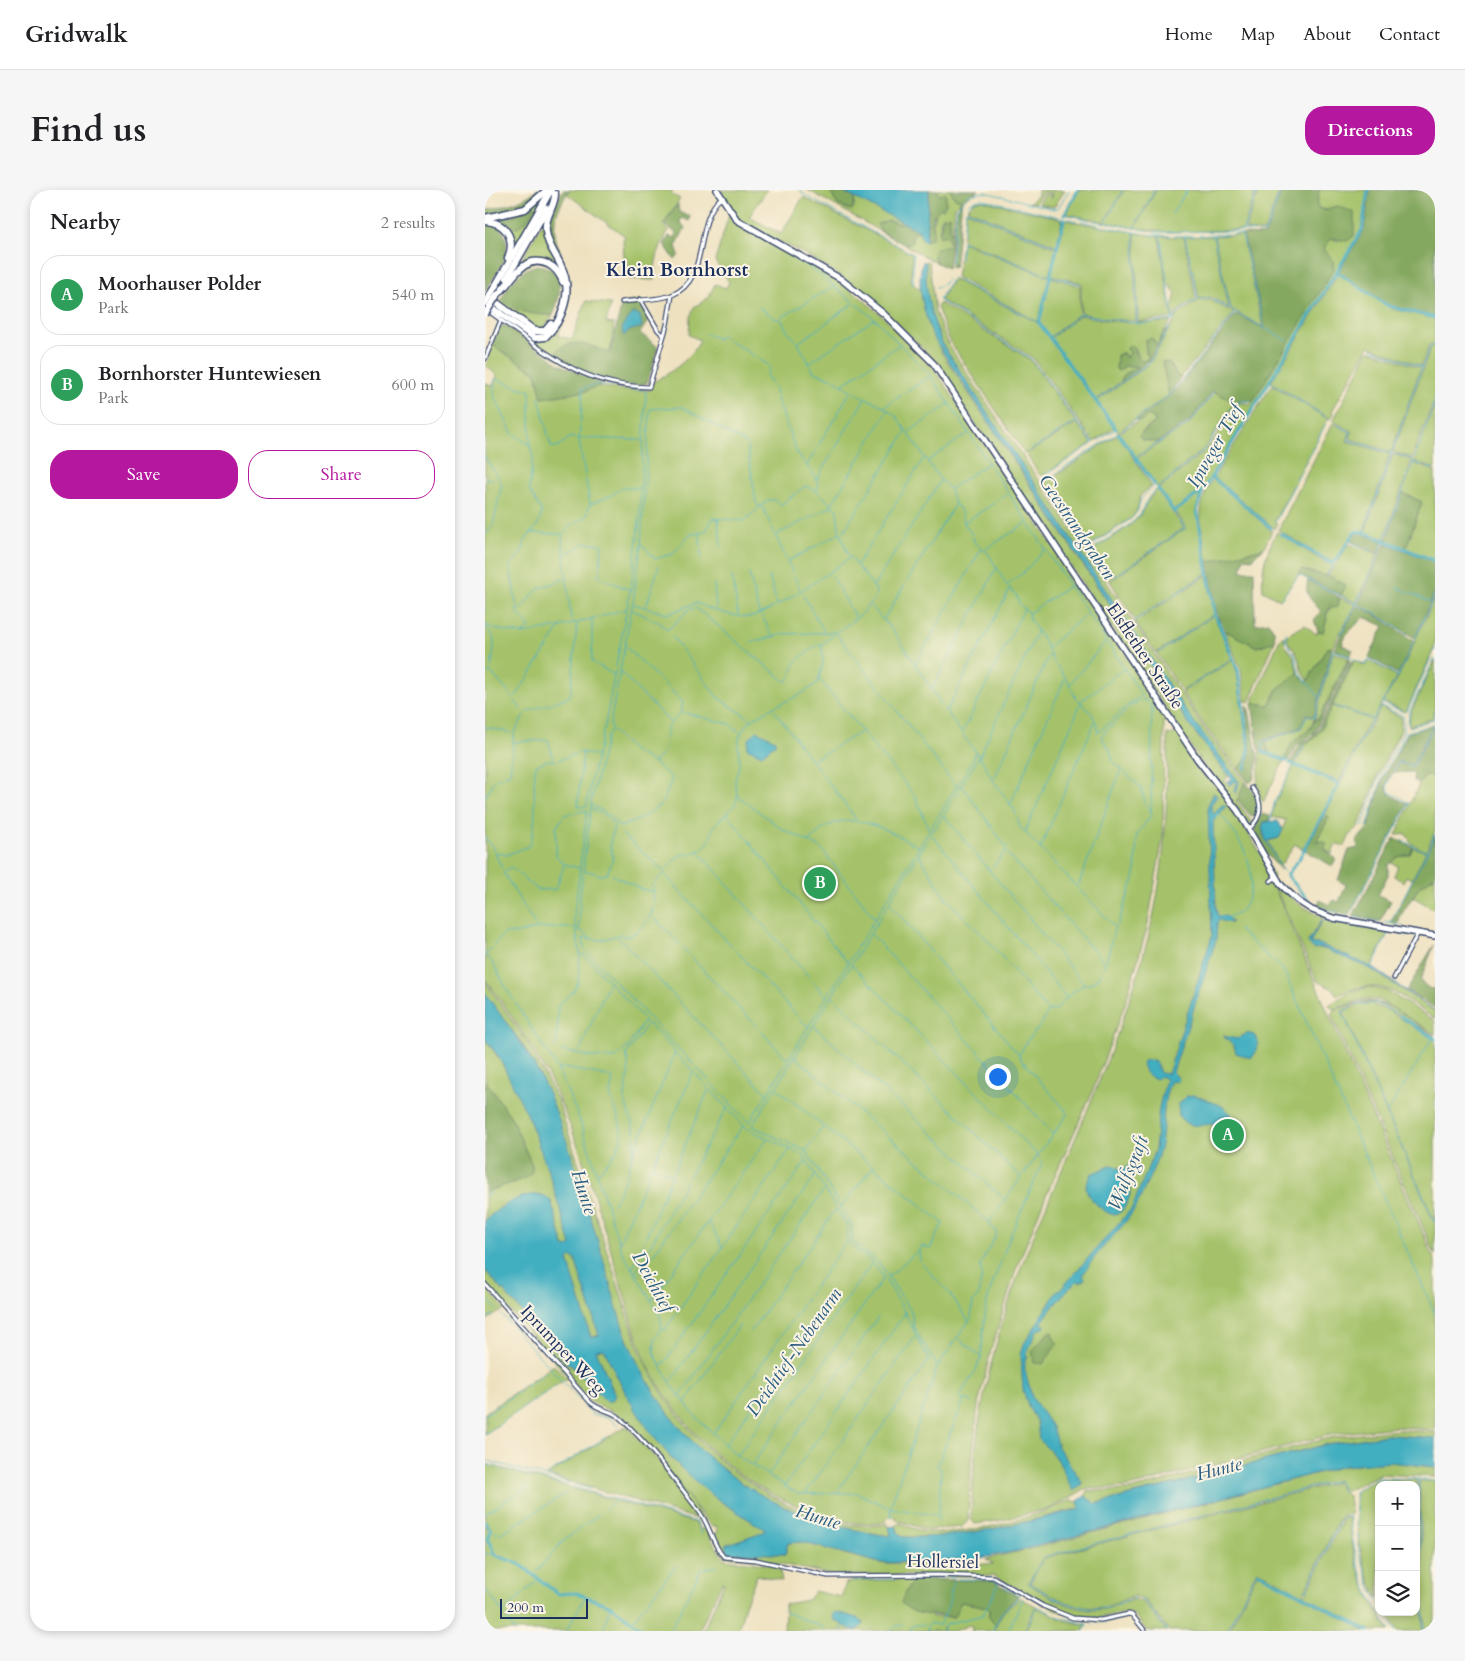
<!DOCTYPE html>
<html lang="en">
<head>
<meta charset="utf-8">
<style>
  body { margin:0; font-family:Cardo,serif; background:#f6f6f6; color:#202124 }
  .controls { position:absolute; right:15px; bottom:15px; display:grid; overflow:hidden; border-radius:10px; box-shadow:0 2px 8px #0003 }
  .controls button { width:45px; height:45px; display:grid; place-items:center; padding:0; border:0; border-bottom:1px solid #e0e0e0; background:#fff; color:#202124; font:25px sans-serif }
  .scale { position:absolute; left:15px; bottom:12px; width:88px; box-sizing:border-box; padding-left:5px; border:2px solid #1b2f5e; border-top:0; font-size:14px; line-height:18px; white-space:nowrap; color:#1b2f5e; -webkit-text-stroke:4px #fcf5e5; paint-order:stroke }
  .you { position:absolute; left:512px; top:886px; width:18px; height:18px; margin:-12px; border:4px solid #fff; border-radius:50%; background:#1a73e8; box-shadow:0 0 0 8px #1a73e833 }
  .badge { display:grid; place-items:center; width:32px; height:32px; border-radius:50%; background:#b5179e; color:#fff; font-size:16px; font-weight:700 }
  .pin { position:absolute; translate:-50% -50%; border:2px solid #fff; box-shadow:0 1px 5px #0006 }
  .list { margin:0; padding:0; list-style:none }
  h2 { display:flex; justify-content:space-between; align-items:center; height:65px; margin:0; padding:0 20px; font-size:21px }
  h2 small { font-size:16px; font-weight:400; color:#757577 }
  .list li { display:grid; grid-template-columns:32px 1fr auto; gap:15px; align-items:center; box-sizing:border-box; height:80px; margin:0 10px 10px; padding:0 10px; border:1px solid #e0e0e0; border-radius:20px }
  .list b { display:block; font-size:19px; white-space:nowrap }
  .list p { margin:0; font-size:16px; white-space:nowrap; color:#757577 }
  .list em { font-size:16px; font-style:normal; color:#757577 }
  .actions { display:flex; gap:10px; padding:15px 20px }
  .actions a { flex:1; padding:11px 0; border:1px solid #b5179e; border-radius:20px; text-align:center; font-size:18px; color:#b5179e }
  .actions .main { background:#b5179e; color:#fff }
  .icon { flex:none; width:28px; height:28px; fill:none; stroke:currentColor; stroke-width:2; stroke-linecap:round; stroke-linejoin:round }
  .map { position:relative; flex:none; width:950px; height:1441px; overflow:hidden; border-radius:20px }
  header { display:flex; align-items:center; gap:30px; box-sizing:border-box; height:70px; padding:0 25px; background:#fff; border-bottom:1px solid #e0e0e0 }
  header strong { font-size:24px }
  nav { display:flex; gap:28px; margin-inline-start:auto; font-size:18px }
  .intro { display:flex; align-items:center; justify-content:space-between; box-sizing:border-box; height:120px; padding:0 30px }
  h1 { margin:0; font-size:35px }
  .button { padding:12px 22px; border-radius:20px; background:#b5179e; color:#fff; font-size:18px; font-weight:700 }
  main { display:flex; gap:30px; padding:0 30px }
  aside { flex:1; background:#fff; border-radius:20px; box-shadow:0 2px 8px #0003 }
  .map>svg:first-child { display:block }
  .green { fill:#a5c26a; stroke:#607864; fill-rule:evenodd }
  .forest { fill:#84a85e; stroke:#506c5e }
  .water { fill:#43afc1; stroke:#2f6f90; fill-rule:evenodd }
  .lines { fill:none; stroke-linecap:round; stroke-linejoin:round }
  .stream { stroke:#43afc1; stroke-width:1 }
  .canal { stroke:#43afc1; stroke-width:3 }
  .minor-casing { stroke:#3b4a6d; stroke-width:5.5 }
  .secondary-casing { stroke:#3b4a6d; stroke-width:8 }
  .motorway-casing { stroke:#3b4a6d; stroke-width:9 }
  .minor { stroke:#fff; stroke-width:3 }
  .secondary { stroke:#fff; stroke-width:5 }
  .motorway { stroke:#fff; stroke-width:6 }
  .motorway-bridge-casing { stroke:#3b4a6d; stroke-width:9; stroke-linecap:butt }
  .motorway-bridge { stroke:#fff; stroke-width:6 }
  .labels { text-anchor:middle; dominant-baseline:central; stroke-width:4; stroke-linejoin:round; paint-order:stroke }
  .street-label { font-size:18px; fill:#1b2f5e; stroke:#fcf5e5 }
  .neighbourhood-label { font-size:19px; font-weight:bold; fill:#1b2f5e; stroke:#fcf5e5 }
  .water-label { font-size:19px; font-style:italic; fill:#295c81; stroke:#fcf5e5 }
</style>
</head>
<body>
<header>
<strong>Gridwalk</strong>
<nav><a>Home</a><a>Map</a><a>About</a><a>Contact</a></nav>
</header>
<div class="intro"><h1>Find us</h1><a class="button">Directions</a></div>
<main>
<aside>
<h2>Nearby<small>2 results</small></h2>
<ul class="list">
<li><span class="badge" style="background:#2e9e5b">A</span><div><b>Moorhauser Polder</b><p>Park</p></div><em>540 m</em></li>
<li><span class="badge" style="background:#2e9e5b">B</span><div><b>Bornhorster Huntewiesen</b><p>Park</p></div><em>600 m</em></li>
</ul>
<div class="actions"><a class="main">Save</a><a>Share</a></div>
</aside>
<div class="map">
<svg width="950" height="1441" viewBox="0 0 950 1441">
  <rect width="100%" height="100%" fill="#fcf5e5"/>
  <filter id="ink" filterUnits="userSpaceOnUse"><feTurbulence type="fractalNoise" baseFrequency=".02" numOctaves="2"/><feDisplacementMap in="SourceGraphic" scale="10" xChannelSelector="R" yChannelSelector="G"/><feConvolveMatrix kernelMatrix="1 2 1 2 8 2 1 2 1" color-interpolation-filters="sRGB"/></filter>
  <filter id="wash" filterUnits="userSpaceOnUse"><feTurbulence type="fractalNoise" baseFrequency=".0096" numOctaves="4" result="noise"/><feDisplacementMap in="SourceGraphic" scale="20" xChannelSelector="R" yChannelSelector="G"/><feGaussianBlur stdDeviation="1.12" result="paint"/><feColorMatrix in="noise" values="0 0 0 0 0 0 0 0 0 0 0 0 0 0 0 0 0 1.4 0 .05"/><feComposite in="paint" operator="in"/></filter>
  <g filter="url(#wash)">
    <rect width="100%" height="100%" fill="#eee1c0"/>
    <g class="green">
      <path d="M 84,0 L 188,0 L 186,4 L 195,9 L 178,35 L 184,40 C 175,55 168,73 170,90 L 144,89 L 143,68 L 139,68 L 138,50 L 140,46 L 82,4 Z"/>
      <path d="M 236,0 L 282,0 L 264,27 L 296,44 L 318,7 L 426,63 C 431,78 418,92 436,99 C 439,124 446,144 459,166 L 706,537 L 741,583 L 743,587 L 739,591 L 745,595 L 749,591 L 752,594 L 750,602 L 754,592 L 701,521 L 459,157 L 443,116 L 440,97 L 440,71 L 444,72 L 450,122 L 464,156 L 719,538 L 760,591 L 753,610 L 751,610 L 768,634 L 762,633 L 724,583 L 446,167 C 413,133 379,101 338,75 C 312,58 281,47 254,29 L 248,22 Z"/>
      <polygon points="323,0 344,0 353,15 365,20 369,17 370,8 416,31 415,35 404,30 392,35 405,47"/>
      <polygon points="451,0 465,0 470,8 477,10 470,17 467,43 465,43 465,25 456,29 454,46 463,45 465,57 451,58 448,61 450,72 420,55 427,52 427,45 434,40 438,50 444,50 454,5"/>
      <polygon points="553,0 580,0 569,17 554,14 559,5 567,5 565,9 567,3 557,3 551,13 544,13 553,5"/>
      <polygon points="594,0 638,0 620,31 639,0 670,0 649,38 583,24 582,23"/>
      <polygon points="671,0 761,0 770,4 758,40 682,42 650,38"/>
      <polygon points="774,0 795,0 779,42 760,40"/>
      <polygon points="834,0 882,0 876,40 726,288 717,300 691,319 688,319 674,299 723,258 755,212 766,214 848,70 839,59 846,48 853,51 852,16 839,20 831,17"/>
      <path d="M 60,5 L 27,62 L 20,35 L 12,30 L 1,29 L 25,25 ZM 42,21 L 45,27 L 32,37 L 24,37 L 13,28 Z"/>
      <polygon points="497,10 577,29 572,56 482,19 490,11"/>
      <polygon points="481,21 571,58 564,86 477,50"/>
      <path d="M 244,25 C 269,47 302,57 330,75 C 372,101 407,134 442,168 L 679,522 L 678,647 L 662,738 L 641,811 L 606,905 L 562,1003 L 531,1079 L 506,1160 L 493,1215 L 486,1276 L 483,1331 L 476,1337 L 443,1340 L 411,1330 L 411,1327 L 401,1328 L 401,1332 C 367,1338 337,1326 306,1313 C 247,1288 198,1239 167,1183 C 153,1158 147,1129 138,1101 C 119,1040 103,977 78,918 C 59,871 30,830 0,789 L 0,192 L 7,197 L 12,186 L 1,175 L 7,155 L 51,183 L 57,208 L 101,201 L 110,196 L 141,200 L 165,200 L 166,193 C 184,184 207,169 215,150 L 204,145 L 205,128 L 209,117 L 223,108 L 230,94 L 241,98 L 244,92 L 230,71 Z"/>
      <polygon points="61,27 76,79 52,70 28,85"/>
      <polygon points="580,30 649,42 651,131 624,129 596,123 596,93 566,85"/>
      <polygon points="650,43 674,46 687,128 653,132"/>
      <polygon points="757,45 778,137 746,119 729,46"/>
      <polygon points="675,46 699,47 711,109 692,122 688,128 687,118 691,103 682,93"/>
      <polygon points="728,46 744,118 726,107 714,109 700,47"/>
      <polygon points="477,52 564,87 553,132 471,87"/>
      <polygon points="853,84 907,119 950,129 950,155 945,154 936,176 884,156 847,221 848,223 845,229 786,192"/>
      <polygon points="566,87 595,96 595,123 565,147 555,133"/>
      <polygon points="468,89 553,133 629,238 609,252 548,168 455,110"/>
      <path d="M 17,109 C 30,120 50,125 68,125 L 58,139 L 52,139 L 15,113 Z"/>
      <polygon points="714,110 726,110 749,123 696,187 692,186 687,176 678,173 684,205 633,242 612,211 665,173 693,124"/>
      <path d="M 101,111 L 126,114 L 121,133 L 129,134 L 125,164 C 105,156 83,144 68,166 L 49,153 C 66,149 72,138 80,124 L 73,146 L 87,149 Z"/>
      <polygon points="455,113 546,170 591,232 540,264 464,150 452,117"/>
      <path d="M 595,125 C 627,132 654,135 686,131 L 672,156 L 661,162 L 664,168 L 656,172 L 650,158 L 639,169 L 636,162 L 640,176 L 654,176 L 637,186 L 637,191 L 611,210 L 566,148 Z"/>
      <polygon points="946,156 950,157 950,208 927,268 908,262"/>
      <polygon points="884,160 936,178 906,262 865,249 867,241 848,231"/>
      <polygon points="787,195 843,229 789,332 792,334 790,339 729,287"/>
      <polygon points="731,200 749,213 721,257 673,298 652,268 705,233"/>
      <polygon points="950,214 950,279 928,271"/>
      <polygon points="663,225 669,228 670,232 656,243 661,250 673,252 651,267 634,243"/>
      <polygon points="592,233 607,253 558,286 554,284 541,264"/>
      <polygon points="848,233 865,242 862,251 905,264 879,341 868,343 852,369 848,371 841,369 793,340"/>
      <polygon points="633,244 667,296 655,306 653,318 648,327 601,358 560,293"/>
      <polygon points="908,264 927,270 899,349 880,342"/>
      <polygon points="928,273 950,281 950,370 921,358 937,312 917,303"/>
      <path d="M 728,289 L 787,341 L 779,358 L 723,372 C 717,340 708,318 728,289 Z"/>
      <path d="M 672,300 L 699,338 L 624,390 L 605,361 C 620,351 639,342 652,329 C 661,319 660,310 672,300 Z"/>
      <polygon points="715,303 712,321 722,383 650,430 625,391 701,338 691,322"/>
      <path d="M 792,342 L 841,373 L 848,373 L 841,386 L 817,380 L 795,410 L 778,400 C 775,380 782,360 792,342 Z"/>
      <polygon points="864,354 893,364 871,413 856,405 861,395 843,386"/>
      <polygon points="722,385 729,424 671,463 650,432"/>
      <path d="M 854,407 L 871,415 L 847,458 L 842,458 L 823,490 C 812,478 817,474 811,463 C 807,456 802,455 802,445 L 820,435 L 831,444 L 833,441 L 838,442 C 840,428 841,419 854,412 Z"/>
      <polygon points="950,407 950,456 921,522 898,512 914,486"/>
      <polygon points="729,425 747,469 697,501 672,464"/>
      <polygon points="739,440 772,457 790,451 764,512 760,511 756,480"/>
      <polygon points="800,446 799,454 808,465 813,483 792,499 784,515 767,513 795,449"/>
      <path d="M 848,462 L 864,468 L 833,530 L 829,529 C 825,543 819,543 809,551 C 804,556 802,564 800,569 L 784,563 L 780,552 L 816,538 L 822,526 L 830,528 Z"/>
      <polygon points="748,470 752,481 763,559 760,571 753,579 719,535 697,502"/>
      <polygon points="869,470 881,476 884,471 912,486 888,529 848,515"/>
      <polygon points="950,470 950,520 947,529 924,536 925,524"/>
      <polygon points="847,516 887,530 880,539 854,592 810,574 821,554 828,549 836,539"/>
      <polygon points="896,517 916,527 916,540 895,580 874,636 865,645 860,656 851,654 847,664 839,658 841,654 831,652 844,627 840,625 870,562"/>
      <path d="M 692,541 L 747,617 L 789,686 L 786,690 L 950,1071 L 950,1240 L 913,1237 L 848,1244 L 643,1297 L 600,1299 L 566,1318 L 513,1331 L 490,1334 L 486,1329 C 488,1295 489,1260 495,1227 C 504,1177 517,1128 535,1080 C 547,1047 562,1015 576,982 C 610,903 644,824 665,740 C 681,675 683,610 682,544 L 687,545 Z"/>
      <path d="M 774,562 L 799,571 L 778,612 C 766,593 777,582 774,562 Z"/>
      <polygon points="809,575 851,593 852,597 818,659 810,654 795,676 783,651 794,648 801,630 787,627 790,613"/>
      <polygon points="941,585 950,587 950,641 941,661 927,654 921,644 911,645 934,594"/>
      <polygon points="928,657 941,662 927,689 921,686 918,692 909,686 913,676 906,673 913,667 925,664"/>
      <polygon points="950,686 950,720 928,707 934,697"/>
      <path d="M 790,691 L 811,712 L 838,728 L 824,750 L 826,756 C 872,765 911,795 950,821 L 950,829 C 916,806 894,783 852,806 L 848,799 L 832,791 L 790,697 Z"/>
      <polygon points="838,730 903,742 886,777 834,754 827,754 826,750"/>
      <path d="M 0,791 L 44,855 L 73,911 L 154,1159 C 185,1230 240,1287 311,1318 C 342,1331 369,1339 403,1334 L 407,1344 L 405,1346 C 283,1330 193,1268 144,1154 C 133,1127 126,1098 118,1071 C 102,1017 87,964 66,912 C 59,893 49,873 38,855 C 30,842 3,815 0,803 C 0,800 0,795 0,791 Z"/>
      <polygon points="884,797 902,801 950,831 950,844 894,810 880,809 848,819 844,815 866,801"/>
      <path d="M 879,811 C 905,810 929,833 950,846 L 891,812 L 874,813 L 857,821 L 950,1034 L 950,1065 L 846,824 L 849,820 Z"/>
      <polygon points="885,813 904,821 950,850 950,1032 858,822 874,815"/>
      <path d="M 0,849 C 45,907 65,985 86,1055 L 83,1057 L 79,1057 L 66,1011 L 54,1004 L 18,1016 L 0,1031 L 0,1002 L 43,987 L 27,929 L 0,890 Z"/>
      <polygon points="86,1067 90,1069 114,1145 106,1148 83,1070"/>
      <path d="M 0,1080 L 83,1174 L 84,1173 L 110,1200 L 130,1205 L 111,1160 L 119,1158 C 160,1250 195,1286 279,1339 L 280,1341 L 243,1363 L 300,1364 L 303,1353 L 316,1352 L 395,1373 L 509,1374 L 501,1369 L 553,1357 L 858,1276 L 905,1272 L 950,1277 L 950,1287 L 895,1284 L 859,1302 L 853,1290 L 563,1366 L 558,1368 L 543,1393 C 564,1407 592,1424 618,1419 C 629,1418 642,1409 650,1409 L 659,1413 L 682,1441 L 662,1441 L 649,1425 L 643,1423 L 603,1429 L 573,1421 L 509,1386 L 349,1385 L 271,1369 L 240,1366 L 229,1346 L 233,1341 L 231,1336 L 226,1336 L 168,1262 L 132,1224 L 106,1212 L 0,1093 Z"/>
      <polygon points="0,1097 20,1119 0,1131"/>
      <polygon points="69,1175 82,1188 0,1244 0,1223"/>
      <path d="M 141,1236 C 172,1270 210,1306 227,1349 L 218,1332 L 213,1329 L 62,1285 Z"/>
      <polygon points="914,1240 950,1242 950,1248 903,1245 843,1254 610,1314 600,1306 603,1301 644,1300 848,1247"/>
      <polygon points="0,1274 211,1333 214,1339 220,1339 239,1369 294,1376 297,1391 272,1385 260,1415 253,1441 218,1441 239,1393 237,1392 214,1441 0,1441"/>
      <path d="M 901,1289 L 932,1290 L 938,1441 L 913,1441 L 902,1422 L 931,1422 L 931,1295 L 894,1295 L 894,1409 C 875,1377 872,1342 870,1306 C 874,1295 890,1290 901,1289 Z"/>
      <polygon points="934,1291 950,1291 950,1441 940,1441"/>
      <path d="M 853,1292 L 857,1302 L 864,1306 L 866,1325 L 859,1324 L 855,1328 L 818,1405 L 772,1380 L 742,1441 L 684,1441 L 660,1411 L 649,1406 C 640,1408 633,1414 623,1416 C 594,1423 569,1407 545,1393 L 558,1369 L 562,1367 Z"/>
      <path d="M 587,1309 L 590,1312 L 593,1311 L 595,1318 C 536,1333 479,1349 418,1347 L 414,1345 L 411,1336 L 415,1333 C 424,1337 434,1341 444,1342 C 485,1345 552,1328 587,1309 Z"/>
      <path d="M 859,1327 L 864,1328 C 869,1379 878,1397 904,1441 L 886,1441 L 820,1406 Z"/>
      <polygon points="772,1383 881,1441 787,1441 752,1436 750,1441 744,1441"/>
      <polygon points="433,1389 428,1391 447,1427 468,1427 476,1412 502,1417 505,1420 510,1435 507,1441 486,1441 488,1437 484,1435 470,1441 457,1441 459,1436 456,1441 299,1441 300,1414 323,1410 329,1401 356,1407 361,1393 366,1391"/>
      <polygon points="535,1408 551,1416 539,1441 508,1441 518,1422"/>
      <polygon points="552,1417 579,1430 601,1435 598,1441 541,1441"/>
    </g>
    <g class="forest">
      <path d="M 51,0 L 59,0 C 41,17 23,20 0,25 L 0,20 C 19,16 36,13 51,0 Z"/>
      <path d="M 78,0 L 84,0 C 70,24 64,36 76,63 L 72,63 C 56,41 67,21 78,0 Z"/>
      <polygon points="344,0 354,0 370,8 367,20 353,15"/>
      <polygon points="444,0 451,0 454,5 461,4 461,13 458,19 455,18 447,28 449,41 447,48 441,51"/>
      <path d="M 465,0 L 494,0 L 477,10 L 471,69 L 469,77 L 466,78 C 465,68 470,17 476,10 L 470,8 Z"/>
      <polygon points="797,0 834,0 832,17 839,20 852,16 869,22 869,46 862,51 846,48 839,59 848,70 849,79 768,211 755,210 750,218 744,221 749,212 728,201 705,231 673,252 657,250 654,246 670,232 669,228 663,225 656,231 651,230 687,204 751,124 780,139 758,44 780,45"/>
      <polygon points="885,0 950,0 950,127 903,115 853,82 879,40"/>
      <polygon points="193,14 194,22 206,27 204,31 198,28 195,31 200,38 191,56 194,65 190,70 179,54 184,46 190,48 191,43 179,34"/>
      <path d="M 49,16 C 50,25 34,41 24,37 C 20,36 16,32 13,30 L 13,28 L 25,27 Z"/>
      <polygon points="465,25 465,43 467,43 463,78 450,72 448,61 451,58 465,56 463,46 454,46 458,26 462,27"/>
      <polygon points="404,30 415,34 416,31 434,40 427,45 427,52 420,55 396,41 392,34"/>
      <path d="M 0,33 L 14,37 C 33,58 12,82 0,102 Z"/>
      <path d="M 52,75 C 82,78 76,105 68,125 C 47,125 32,123 17,109 C 24,93 35,80 52,75 Z"/>
      <path d="M 155,110 L 165,128 L 155,143 L 173,157 L 162,193 C 133,202 92,181 68,166 C 83,144 105,156 125,163 L 137,113 Z"/>
      <polygon points="20,135 74,174 118,194 101,201 57,208 51,183 7,155 14,137"/>
      <polygon points="682,140 664,171 637,191 636,190 637,186 653,176 640,176 634,181 631,179 632,165 639,163 641,168 646,163 642,160 643,156 647,156 657,172 664,168 661,162 660,150 667,148 672,156 679,141"/>
      <polygon points="677,172 684,173 692,186 696,187 684,205"/>
      <polygon points="917,303 937,312 921,358 901,350"/>
      <polygon points="876,343 898,352 894,363 865,351 870,344"/>
      <polygon points="900,353 950,372 950,401 930,448 873,414"/>
      <polygon points="779,358 770,365 768,369 759,368 756,381 769,381 770,434 783,432 789,440 790,451 772,457 739,440 731,420 723,372"/>
      <polygon points="817,380 847,387 861,395 856,405 813,384"/>
      <path d="M 823,390 L 854,407 L 852,418 L 845,417 L 841,424 L 842,429 L 838,442 L 833,441 L 829,430 L 836,421 C 826,409 819,406 823,390 Z"/>
      <polygon points="872,416 887,423 929,451 913,484 884,467 899,436 879,427 861,445 857,455 868,460 865,466 849,459"/>
      <polygon points="842,458 847,458 829,527 821,524 816,537 780,550 784,563 774,560 767,513 784,515 792,499 813,483 822,492"/>
      <path d="M 864,468 L 866,469 L 829,543 L 812,555 L 803,571 L 800,569 C 802,564 804,556 809,551 C 819,543 826,542 830,529 L 833,529 Z"/>
      <polygon points="866,472 868,473 836,539 828,549 819,555 809,573 805,572 816,553 826,548 832,541"/>
      <polygon points="761,515 764,520 773,570 768,590 764,593 753,579 760,571 761,580 765,560"/>
      <path d="M 948,535 L 927,575 L 913,571 C 900,596 892,601 923,614 L 864,726 L 832,716 L 835,710 L 844,715 L 848,710 L 854,712 L 861,695 L 853,690 L 864,660 L 873,658 L 872,650 L 883,638 L 898,589 L 923,543 Z"/>
      <polygon points="950,535 950,587 941,585 934,594 928,590 929,584 925,582 909,583 914,573 928,577"/>
      <path d="M 760,591 C 768,601 778,613 771,627 L 765,625 L 753,610 Z"/>
      <polygon points="777,624 785,626 784,631 779,633 778,644 796,680 782,665 769,641 773,630"/>
      <polygon points="840,625 844,627 831,652 837,651 842,654 839,659 851,669 847,676 820,660"/>
      <polygon points="950,646 950,686 934,697 916,725 913,734 906,733"/>
      <polygon points="909,648 928,657 925,664 913,667 903,675 903,685 893,705 906,711 895,731 868,726"/>
      <polygon points="949,755 935,791 945,799 950,798 950,818 922,800"/>
      <polygon points="0,890 27,929 47,975 47,982 43,987 0,1002"/>
      <polygon points="564,1142 567,1142 569,1149 573,1153 558,1174 549,1173 547,1161"/>
      <path d="M 433,1389 L 508,1391 L 533,1406 L 517,1422 L 510,1435 L 503,1426 L 505,1420 L 502,1417 L 476,1412 L 469,1427 C 449,1423 434,1429 416,1413 C 419,1404 423,1393 433,1389 Z"/>
    </g>
    <g class="water">
      <polygon points="354,0 444,0 441,51 438,50 433,40"/>
      <path d="M 438,71 L 441,73 C 440,104 446,128 459,157 L 701,521 L 754,592 L 751,605 L 749,600 L 752,594 L 749,591 L 745,595 L 743,592 L 747,590 L 745,587 L 706,537 L 448,147 C 440,125 430,95 438,71 Z"/>
      <path d="M 147,123 L 155,125 L 157,137 L 143,141 L 139,146 C 133,134 144,132 147,123 Z"/>
      <polygon points="272,541 290,550 290,554 277,565 262,558 264,549"/>
      <path d="M 729,603 L 732,606 L 726,615 L 727,622 L 729,624 L 737,615 L 741,616 L 728,632 L 731,719 L 733,726 L 741,726 L 747,732 L 745,733 L 734,730 L 732,733 L 731,750 L 688,882 L 694,889 L 692,892 L 686,891 C 676,911 680,933 676,955 C 672,973 662,992 655,1009 C 642,1038 613,1056 598,1085 L 600,1089 L 596,1092 L 592,1091 C 579,1103 565,1119 556,1134 L 560,1135 L 559,1138 L 552,1140 L 541,1165 L 543,1168 L 540,1169 L 540,1180 L 547,1207 L 567,1237 L 573,1257 L 597,1292 L 596,1296 L 588,1301 L 573,1270 L 554,1249 L 552,1232 L 544,1218 L 538,1200 L 537,1185 L 536,1164 L 539,1154 L 573,1100 L 576,1099 L 647,1018 L 670,960 L 674,918 L 681,889 L 675,886 L 672,889 C 664,887 659,882 657,874 L 658,871 L 664,870 L 671,872 L 675,883 L 683,884 L 727,746 L 723,615 Z"/>
      <polygon points="793,631 798,640 794,648 781,651 777,638 779,632"/>
      <polygon points="837,729 826,751 827,754 834,754 887,777 950,821 886,779 837,758 828,759 823,752"/>
      <path d="M 0,803 C 23,835 47,866 63,902 C 87,959 103,1019 121,1078 C 128,1103 134,1130 144,1154 C 193,1267 284,1330 405,1346 L 406,1344 L 404,1337 L 411,1336 L 414,1345 L 418,1347 C 479,1349 536,1333 595,1319 L 593,1311 L 600,1306 L 611,1314 L 843,1254 L 903,1245 L 950,1248 L 950,1277 L 905,1272 L 859,1276 L 532,1361 L 490,1369 L 395,1373 L 316,1352 L 303,1353 L 300,1364 L 243,1363 L 240,1355 L 280,1341 L 279,1339 C 264,1329 248,1320 234,1310 C 177,1269 147,1221 119,1159 L 111,1160 L 130,1205 L 127,1211 L 121,1211 L 85,1173 L 83,1174 L 0,1080 L 0,1031 C 12,1017 51,993 66,1011 L 79,1057 L 83,1057 L 86,1055 L 65,986 L 43,926 L 14,867 L 0,849 ZM 86,1067 L 90,1069 L 114,1145 L 106,1148 L 83,1070 Z"/>
      <polygon points="762,843 769,845 773,851 770,864 766,868 751,863 749,856 738,846 752,849"/>
      <path d="M 709,905 L 737,916 L 747,925 L 736,927 L 731,934 C 718,934 703,940 694,926 L 693,915 L 702,906 Z"/>
      <path d="M 649,972 L 648,979 L 641,982 L 646,997 C 645,1008 641,1021 630,1025 C 620,1024 601,1008 601,996 C 602,992 605,988 606,984 L 627,975 L 637,980 Z"/>
      <polygon points="351,1422 372,1428 379,1434 373,1440 367,1440 349,1430 348,1424"/>
    </g>
    <g class="lines">
      <g class="stream">
        <polyline points="314,0 321,6 428,64 428,95"/>
        <polyline points="763,0 771,4"/>
        <polyline points="483,15 490,10 497,9 592,31"/>
        <polyline points="580,24 605,30"/>
        <polyline points="687,24 702,0"/>
        <polyline points="596,31 619,37"/>
        <polyline points="608,31 620,33 638,0"/>
        <polyline points="624,33 649,38"/>
        <polyline points="622,37 649,42 652,134"/>
        <polyline points="665,41 649,38 670,0"/>
        <polyline points="649,42 660,44"/>
        <polyline points="669,42 758,41"/>
        <polyline points="770,42 758,41 773,0"/>
        <polyline points="773,42 780,43 796,0"/>
        <polyline points="478,43 481,20 572,57"/>
        <polyline points="744,44 728,45 745,118"/>
        <polyline points="748,44 757,44 779,137"/>
        <polyline points="664,45 675,45"/>
        <polyline points="685,46 675,45 688,130"/>
        <polyline points="689,46 700,46"/>
        <polyline points="710,46 700,46 713,109"/>
        <polyline points="713,46 727,45"/>
        <polyline points="475,69 477,51 565,87"/>
        <polyline points="310,71 318,73 334,84 391,130 446,186 657,505 643,515 613,543 611,532"/>
        <polyline points="466,73 472,18 483,5 500,2 569,19 573,18 584,0"/>
        <polyline points="565,86 595,94"/>
        <polyline points="468,88 554,133"/>
        <polyline points="466,90 454,110 546,169 608,253 610,252"/>
        <polyline points="451,97 458,95 462,89"/>
        <polyline points="274,117 289,128 297,130 301,139 313,153 329,182 349,189 366,201 396,215 412,227 454,288 465,299 468,311 476,321 480,335 487,344 489,352 503,363 521,394 531,405 534,414 543,422 544,429 558,449 567,469 584,493 590,506 608,525 610,531 555,659"/>
        <polyline points="297,127 349,96"/>
        <path d="M 221,144 L 233,149 L 236,145 L 285,176 L 282,186 L 290,198 L 292,209 L 312,263 L 329,285 L 334,296 L 331,300 L 352,320 L 354,340 L 363,364 L 391,400 L 390,408 L 384,414 L 410,443 L 458,517 L 500,575 L 507,589 L 529,619 L 535,637 L 630,737 C 625,753 622,781 608,792 C 605,795 601,793 598,795 C 588,801 578,810 572,819 L 563,821 L 556,835 L 543,849 L 534,865 L 534,867 L 582,922 L 582,925 L 504,1032 L 504,1034 L 511,1041 L 511,1045 L 495,1075 L 497,1085 L 493,1106 L 488,1112 L 486,1128 L 452,1177 L 405,1318 L 407,1328"/>
        <path d="M 565,148 L 595,124 L 656,134 L 688,130 C 696,118 711,107 726,109 L 803,151"/>
        <polyline points="313,153 369,113"/>
        <polyline points="887,159 937,177"/>
        <polyline points="324,173 389,129"/>
        <polyline points="785,192 844,229"/>
        <polyline points="357,195 415,154"/>
        <polyline points="96,199 112,194 158,200 161,202 154,332 147,391 121,530 105,594 102,616 96,617 93,616 93,609 98,563"/>
        <polyline points="54,207 66,257 72,257 86,247 94,250 105,314 101,327 86,335 77,346 86,429 89,433 92,433 141,419"/>
        <polyline points="611,211 665,172 685,136"/>
        <polyline points="399,217 445,186"/>
        <polyline points="852,235 866,242 863,250 906,263"/>
        <polyline points="637,240 686,204 750,123"/>
        <polyline points="424,242 464,214"/>
        <polyline points="94,248 157,250"/>
        <polyline points="94,250 98,200"/>
        <polyline points="614,250 631,239"/>
        <polyline points="45,255 27,243 9,206 10,189 45,201 45,255 48,267 44,300 57,322 54,333 46,343"/>
        <polyline points="543,262 591,232"/>
        <polyline points="911,264 926,269"/>
        <polyline points="0,267 17,294 8,335 0,346"/>
        <polyline points="651,267 705,233 729,202"/>
        <polyline points="443,271 483,243"/>
        <polyline points="927,272 948,279"/>
        <polyline points="322,275 366,201"/>
        <polyline points="560,285 607,254"/>
        <polyline points="0,288 8,289"/>
        <polyline points="332,289 380,208"/>
        <polyline points="561,290 633,243"/>
        <polyline points="676,296 721,258 744,222 751,218 755,211 767,211"/>
        <polyline points="465,299 503,273"/>
        <polyline points="106,314 127,305 136,298 155,298"/>
        <polyline points="347,314 403,220"/>
        <polyline points="277,316 315,399"/>
        <polyline points="233,329 236,356"/>
        <polyline points="480,332 523,304"/>
        <polyline points="790,332 841,233"/>
        <polyline points="879,342 937,177 946,155 950,156"/>
        <polyline points="215,343 216,369"/>
        <polyline points="357,344 421,242"/>
        <polyline points="291,345 347,316"/>
        <polyline points="864,351 887,361"/>
        <polyline points="156,352 165,219 197,217 262,254 271,312 274,317"/>
        <path d="M 611,357 C 624,348 639,340 650,330 C 662,319 657,309 673,299"/>
        <polyline points="603,358 647,328 653,320 656,309 670,295"/>
        <polyline points="499,360 542,333"/>
        <polyline points="80,364 101,353 117,354 114,387 145,400"/>
        <polyline points="303,371 355,343"/>
        <polyline points="372,375 439,268"/>
        <polyline points="264,383 274,423"/>
        <polyline points="842,385 850,372"/>
        <polyline points="247,386 253,424"/>
        <polyline points="284,386 292,414"/>
        <polyline points="347,386 370,427"/>
        <polyline points="629,387 700,338 689,322"/>
        <polyline points="229,393 231,419"/>
        <polyline points="523,394 538,383 560,359"/>
        <polyline points="388,397 456,290"/>
        <polyline points="912,397 945,412"/>
        <polyline points="318,405 339,441"/>
        <polyline points="796,409 814,385 888,422 922,444"/>
        <path d="M 149,414 L 182,424 L 211,413 C 226,420 247,427 264,427 C 281,427 347,380 365,368"/>
        <polyline points="161,417 174,376"/>
        <path d="M 148,420 L 173,432 L 183,440 L 203,420 L 211,418 L 301,492 C 307,487 307,477 312,471 C 316,467 332,453 337,454"/>
        <polyline points="33,422 53,399 81,388"/>
        <polyline points="544,423 584,396"/>
        <polyline points="277,426 287,446"/>
        <polyline points="107,429 107,472 129,485"/>
        <polyline points="398,430 470,314"/>
        <polyline points="650,430 723,383"/>
        <polyline points="0,434 9,439 37,444 45,437 33,424 25,376 37,362 40,351 46,343 77,344"/>
        <path d="M 0,437 C 14,445 8,463 6,477"/>
        <polyline points="801,443 801,452 810,465 814,482 834,507"/>
        <polyline points="38,444 88,434"/>
        <path d="M 856,444 C 896,370 921,290 950,211"/>
        <polyline points="187,446 232,507 267,530"/>
        <polyline points="265,453 299,444 350,442 471,596"/>
        <polyline points="140,456 198,512 196,522 245,534 256,543"/>
        <polyline points="562,458 603,423"/>
        <polyline points="674,462 730,424"/>
        <polyline points="868,469 881,475 884,469 913,486"/>
        <polyline points="430,475 496,359"/>
        <polyline points="5,481 29,509"/>
        <polyline points="135,482 185,532"/>
        <polyline points="0,487 5,482"/>
        <polyline points="335,490 430,606 444,639"/>
        <polyline points="585,494 621,451"/>
        <polyline points="447,499 512,377"/>
        <polyline points="701,499 749,468"/>
        <polyline points="31,506 76,436"/>
        <polyline points="29,510 36,519"/>
        <polyline points="596,511 639,478"/>
        <polyline points="850,516 887,529"/>
        <polyline points="289,520 371,629"/>
        <polyline points="462,520 525,399"/>
        <polyline points="922,521 950,459"/>
        <polyline points="41,522 84,507 86,503 92,434"/>
        <polyline points="919,522 897,513 913,486 950,404"/>
        <polyline points="948,529 950,522"/>
        <polyline points="923,534 924,523 950,468"/>
        <polyline points="0,537 26,543"/>
        <polyline points="925,537 950,529"/>
        <polyline points="127,540 147,560 169,573"/>
        <polyline points="477,543 539,419"/>
        <polyline points="29,552 63,550 68,569"/>
        <polyline points="778,562 777,552 816,538 822,525 829,528 848,460 866,467"/>
        <polyline points="74,570 96,562 112,566"/>
        <polyline points="327,571 377,541"/>
        <polyline points="509,589 564,465"/>
        <polyline points="854,594 881,540 896,516 918,526 919,540 893,589 877,637"/>
        <polyline points="477,596 522,658 520,661 619,772"/>
        <polyline points="253,606 297,639 335,657 390,729"/>
        <polyline points="0,608 9,590 25,583 29,544 39,525"/>
        <polyline points="107,615 125,626 135,637 155,629 178,613 187,588 169,573 179,561 183,536 196,522"/>
        <polyline points="525,615 580,488"/>
        <path d="M 733,622 C 756,647 779,686 758,719 C 753,726 747,724 742,728"/>
        <polyline points="243,625 363,773"/>
        <polyline points="459,626 599,794"/>
        <polyline points="785,633 789,613 819,555"/>
        <polyline points="882,637 897,588 922,542 950,534"/>
        <polyline points="540,642 596,513"/>
        <polyline points="137,644 180,682"/>
        <polyline points="447,645 582,808"/>
        <polyline points="0,647 8,658 17,678"/>
        <polyline points="916,650 942,662 950,644"/>
        <path d="M 325,651 C 356,612 399,638 434,657"/>
        <polyline points="782,651 794,676 802,685"/>
        <polyline points="213,661 341,806"/>
        <path d="M 10,662 L 21,665 L 44,656 C 55,630 46,601 51,575 L 63,570 L 71,571"/>
        <polyline points="435,666 461,708 505,753 562,820"/>
        <polyline points="79,675 71,699 53,700 26,677 18,682 52,738 89,738"/>
        <polyline points="508,677 520,662"/>
        <polyline points="98,680 116,685 122,684 128,668 125,655 129,635 120,626 107,619"/>
        <polyline points="127,685 158,700 167,701"/>
        <polyline points="180,685 323,837"/>
        <polyline points="593,697 636,579"/>
        <polyline points="405,714 534,865"/>
        <polyline points="834,717 864,726 924,613 904,602 902,595 914,572 928,576 949,534"/>
        <polyline points="166,724 302,869"/>
        <polyline points="868,727 894,732"/>
        <polyline points="838,730 891,739"/>
        <polyline points="899,732 918,736"/>
        <polyline points="905,733 942,662"/>
        <polyline points="632,736 650,686 652,644 666,626 667,518 660,509 647,515 616,546 625,560 628,571 656,598 660,613 666,622"/>
        <polyline points="94,740 107,749 98,748 99,759 264,933 489,568 490,563"/>
        <polyline points="754,740 799,781 950,1124"/>
        <polyline points="894,740 911,743"/>
        <polyline points="94,741 95,707 107,606 122,546 126,540 125,534 149,406 156,353 170,369 188,364 204,345 221,341 228,328 259,331 283,310 290,310 296,315 320,296 330,300"/>
        <polyline points="386,744 568,944"/>
        <polyline points="915,744 929,746"/>
        <polyline points="132,746 282,904"/>
        <path d="M 108,749 L 116,750 L 137,744 L 139,747 C 151,746 163,732 167,722 C 171,714 167,702 168,694 C 181,684 184,672 197,664 C 208,666 220,659 225,649 C 227,645 227,639 230,635 C 237,625 248,622 252,609 C 253,603 251,599 250,594 C 250,587 253,581 254,575 C 255,563 250,550 259,538 C 276,517 313,511 333,492 L 338,472 L 337,454 L 379,422 L 383,415"/>
        <polyline points="0,764 10,776 21,798 72,878 94,928 137,1062 175,1125 177,1136 170,1149 169,1160 171,1167 186,1194 210,1226 252,1266 313,1304 372,1303 405,1318 452,1325"/>
        <polyline points="0,765 19,744 34,743 51,739"/>
        <polyline points="367,775 558,971 524,1049 506,1098 501,1115 496,1167"/>
        <polyline points="887,777 904,742"/>
        <polyline points="348,807 536,987"/>
        <polyline points="871,815 891,813 912,824"/>
        <polyline points="867,817 857,822 902,923"/>
        <polyline points="330,837 519,1009"/>
        <polyline points="948,847 902,923 950,1033"/>
        <polyline points="69,857 72,852 73,815 87,803 93,793 95,765"/>
        <polyline points="76,860 106,867 130,868 143,857 160,830 99,765 95,764 89,727 102,620 79,625 71,638 71,666 79,674 94,678"/>
        <polyline points="95,860 124,792"/>
        <polyline points="310,867 503,1031"/>
        <path d="M 73,878 C 78,877 126,886 128,888 L 125,904 L 135,933 L 137,949 L 129,965 L 113,983"/>
        <polyline points="291,898 458,1033 445,1059 437,1056 434,1061 435,1072 465,1104 484,1132"/>
        <polyline points="321,961 338,937"/>
        <polyline points="146,970 190,863"/>
        <polyline points="168,976 186,985"/>
        <polyline points="0,1006 7,1002"/>
        <path d="M 128,1015 C 139,994 152,964 149,940 C 147,929 140,918 140,906 C 141,891 147,880 141,865 L 163,833 L 261,938 L 318,965 L 363,1037 L 362,1052 C 372,1061 385,1069 393,1080 C 415,1107 427,1140 444,1170 L 351,1303"/>
        <polyline points="356,1017 388,977"/>
        <polyline points="224,1032 237,1057"/>
        <polyline points="134,1053 208,882"/>
        <polyline points="147,1079 224,899"/>
        <polyline points="150,1083 242,918"/>
        <polyline points="153,1086 258,936"/>
        <polyline points="403,1087 433,1061"/>
        <polyline points="0,1106 12,1120"/>
        <polyline points="167,1110 282,949"/>
        <polyline points="16,1124 108,1225 123,1227 133,1236"/>
        <polyline points="0,1129 8,1125"/>
        <polyline points="176,1139 180,1140 305,959"/>
        <polyline points="266,1141 351,1019"/>
        <polyline points="474,1149 496,1167 491,1180 474,1207 487,1212"/>
        <polyline points="177,1176 321,971"/>
        <polyline points="452,1176 429,1137 426,1121 395,1074 367,1051 367,1035 321,961 267,936 494,567 551,444 551,439"/>
        <polyline points="186,1191 330,986"/>
        <polyline points="195,1206 339,1000"/>
        <polyline points="200,1212 255,1135"/>
        <polyline points="0,1225 62,1182"/>
        <polyline points="0,1244 73,1194"/>
        <polyline points="228,1244 361,1052"/>
        <polyline points="240,1255 342,1109"/>
        <polyline points="252,1266 386,1074"/>
        <polyline points="0,1270 85,1293"/>
        <polyline points="0,1274 83,1296"/>
        <polyline points="267,1275 398,1088"/>
        <polyline points="283,1285 393,1127"/>
        <polyline points="60,1286 121,1247"/>
        <polyline points="933,1289 950,1291"/>
        <polyline points="89,1294 106,1299"/>
        <polyline points="87,1297 212,1332 216,1344"/>
        <polyline points="299,1297 421,1122"/>
        <polyline points="321,1303 430,1147"/>
        <polyline points="120,1319 131,1310"/>
        <polyline points="0,1324 44,1296"/>
        <polyline points="453,1331 456,1279 452,1276 479,1210"/>
        <polyline points="10,1342 15,1344 81,1303"/>
        <polyline points="0,1363 10,1365"/>
        <polyline points="52,1381 77,1352 114,1324"/>
        <polyline points="52,1385 52,1387"/>
        <polyline points="415,1389 469,1387 463,1416 455,1435 444,1434 441,1441"/>
        <polyline points="366,1390 411,1389"/>
        <polyline points="0,1399 5,1405"/>
        <path d="M 821,1401 L 856,1329 L 858,1326 L 865,1327 C 869,1364 874,1389 894,1422"/>
        <polyline points="7,1407 30,1441"/>
        <path d="M 650,1408 C 641,1409 631,1416 621,1418 C 592,1422 567,1407 544,1393 L 558,1368 L 569,1364 L 846,1292 L 854,1291 L 858,1301"/>
        <polyline points="655,1409 660,1412 682,1441"/>
        <polyline points="894,1413 886,1398 874,1362 870,1301 892,1288 933,1289 939,1441"/>
        <polyline points="19,1422 54,1389"/>
        <polyline points="300,1422 339,1438 338,1441"/>
        <polyline points="894,1422 905,1441"/>
        <polyline points="899,1422 911,1441"/>
        <polyline points="571,1426 602,1434 599,1441"/>
        <polyline points="147,1431 191,1376"/>
        <polyline points="607,1434 637,1429"/>
        <polyline points="81,1441 101,1406"/>
        <polyline points="118,1441 125,1416"/>
        <polyline points="185,1441 216,1379 232,1376"/>
        <polyline points="356,1441 358,1436"/>
        <polyline points="406,1441 411,1436 418,1435"/>
        <polyline points="424,1441 427,1435 439,1435"/>
        <polyline points="457,1441 460,1434 498,1425 514,1393 502,1389 473,1389"/>
        <polyline points="507,1441 517,1422 535,1406 519,1396"/>
        <polyline points="523,1441 538,1409"/>
        <polyline points="540,1441 552,1416 568,1424"/>
        <polyline points="742,1441 770,1385"/>
      </g>
      <g class="canal">
        <polyline points="580,24 593,0"/>
        <polyline points="579,29 554,133 631,239"/>
        <polyline points="852,82 903,116 950,128"/>
        <polyline points="633,243 670,295"/>
        <polyline points="727,287 786,338"/>
        <polyline points="673,299 689,322 716,302"/>
        <polyline points="796,344 846,373 852,369 869,343 872,341 881,343"/>
        <polyline points="884,344 950,371"/>
        <polyline points="778,562 789,566"/>
        <polyline points="791,567 802,571"/>
        <polyline points="805,573 854,594 814,669"/>
        <polyline points="760,579 764,559 753,481 730,424 712,320 717,302 877,40 883,0"/>
        <polyline points="812,672 802,685 826,713"/>
        <polyline points="915,826 950,849"/>
        <polyline points="0,1332 6,1340 3,1350 10,1365 34,1374"/>
        <polyline points="36,1375 73,1404 91,1403 126,1416 160,1441"/>
        <polyline points="772,1382 884,1441"/>
      </g>
    </g>
  </g>
  <g filter="url(#ink)">
    <g class="lines">
      <g class="minor-casing">
        <g id="minor">
          <polyline points="155,109 173,140 178,145"/>
          <path d="M 137,112 C 151,110 174,110 187,105 C 226,89 208,31 236,8"/>
          <path d="M 2,120 C 57,158 92,196 164,197 L 182,135 L 187,105"/>
          <polyline points="0,169 16,130"/>
          <path d="M 764,639 C 778,627 778,612 767,598"/>
          <polyline points="786,691 791,687"/>
          <polyline points="909,788 933,743"/>
          <path d="M 0,1094 L 105,1212 C 114,1221 127,1220 135,1228 C 165,1255 189,1289 213,1320 C 225,1334 227,1355 239,1367 L 271,1370 L 343,1386 L 453,1385 L 508,1387 L 558,1416 L 588,1428 L 616,1430 L 644,1424 L 647,1425 L 660,1441"/>
        </g>
      </g>
      <g class="secondary-casing">
        <polyline id="secondary" points="232,0 252,30 356,89 399,124 449,174 713,570 753,621 796,695 813,711 827,720 848,728 950,746"/>
      </g>
      <g class="motorway-casing">
        <g id="motorway">
          <polyline points="0,28 40,19 62,0"/>
          <path d="M 0,31 C 21,32 31,49 23,68"/>
          <polyline points="22,88 62,18"/>
          <polyline points="11,95 66,0"/>
          <path d="M 12,105 C 27,92 37,63 63,74 C 71,78 75,84 78,92"/>
          <polyline points="12,113 50,141 60,141 66,134"/>
          <path d="M 3,115 L 50,148 L 60,147 C 79,130 88,100 76,76 C 71,64 62,55 61,41 C 59,27 70,17 70,4"/>
        </g>
      </g>
      <use href="#minor" class="minor"/>
      <use href="#secondary" class="secondary"/>
      <use href="#motorway" class="motorway"/>
      <g class="motorway-bridge-casing">
        <g id="motorway-bridge">
          <polyline points="0,113 11,95"/>
          <polyline points="0,124 12,105"/>
        </g>
      </g>
      <use href="#motorway-bridge" class="motorway-bridge"/>
    </g>
  </g>
  <g class="labels">
    <g class="street-label">
      <text transform="translate(660 466) rotate(56)">Elsflether Straße</text>
      <text transform="translate(78 1160) rotate(47)">Iprumper Weg</text>
      <text transform="translate(458 1372) rotate(1)">Hollersiel</text>
    </g>
    <g class="neighbourhood-label">
      <text x="192" y="80">Klein Bornhorst</text>
    </g>
    <g class="water-label">
      <text transform="translate(730 256) rotate(-60)">Ipweger Tief</text>
      <text transform="translate(592 337) rotate(56)">Geestrandgraben</text>
      <text transform="translate(643 983) rotate(-68)">Wulfsgraft</text>
      <text transform="translate(99 1002) rotate(72)">Hunte</text>
      <text transform="translate(168 1092) rotate(61)">Deichtief</text>
      <text transform="translate(309 1162) rotate(-55)">Deichtief-Nebenarm</text>
      <text transform="translate(734 1279) rotate(-14)">Hunte</text>
      <text transform="translate(333 1327) rotate(17)">Hunte</text>
    </g>
  </g>
</svg>
<div class="controls">
<button>+</button>
<button>−</button>
<button><svg class="icon" aria-label="layers" viewBox="0 0 24 24"><path d="M12 4l9 5-9 5-9-5zM3 14l9 5 9-5"/></svg></button>
</div>
<div class="scale">200 m</div>
<div class="you"></div>
<div class="pin badge" style="left:743px;top:945px;background:#2e9e5b">A</div>
<div class="pin badge" style="left:335px;top:693px;background:#2e9e5b">B</div>
</div>
</main>
</body>
</html>
